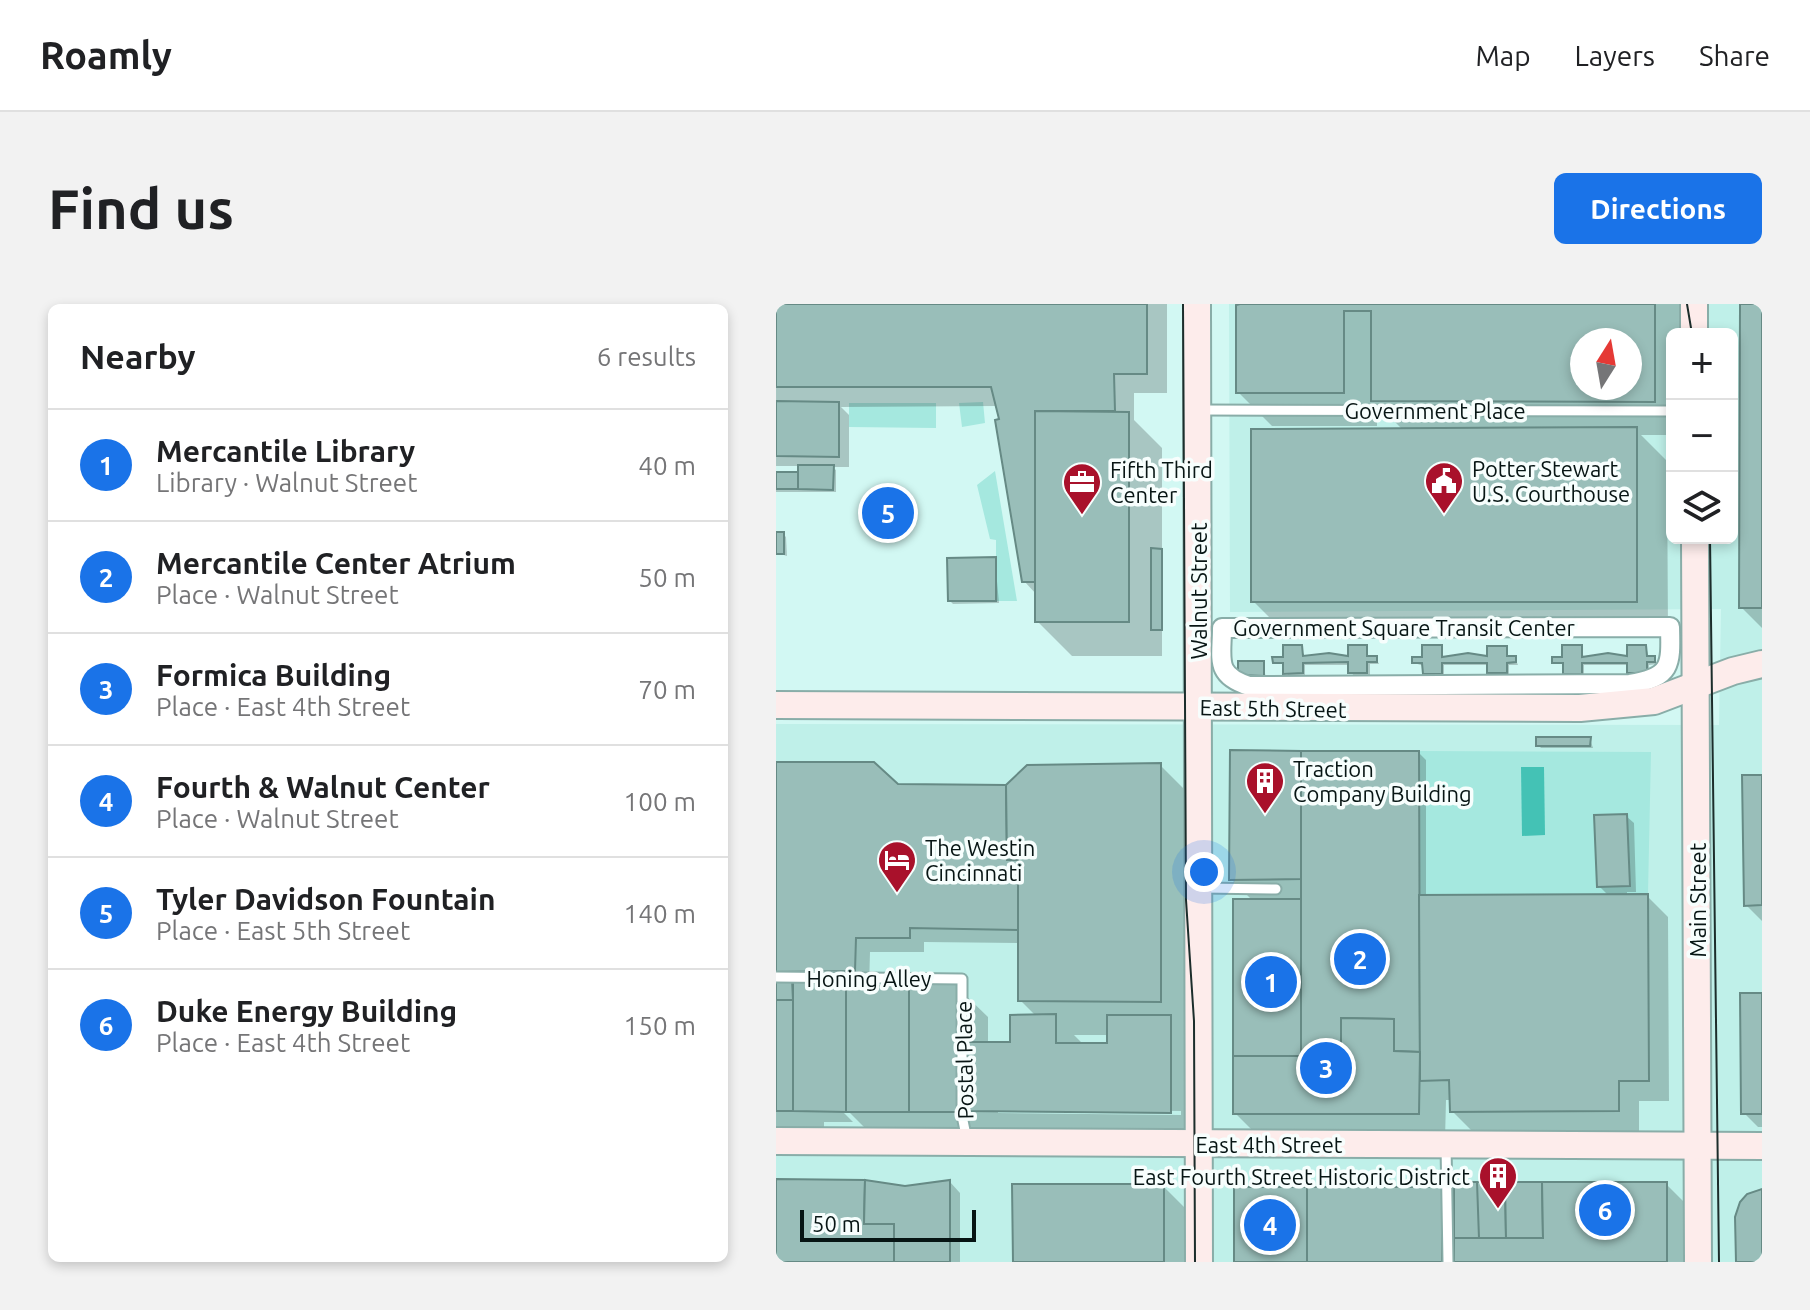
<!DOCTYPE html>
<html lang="en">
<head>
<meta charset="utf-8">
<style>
  body { margin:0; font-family:Ubuntu,sans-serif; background:#f2f2f2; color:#202124 }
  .controls { position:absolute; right:24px; top:24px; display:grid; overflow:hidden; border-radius:12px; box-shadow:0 4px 12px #0003 }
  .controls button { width:72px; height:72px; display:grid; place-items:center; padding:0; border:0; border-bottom:2px solid #e0e0e0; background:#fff; color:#202124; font:40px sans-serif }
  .compass { position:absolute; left:794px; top:24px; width:72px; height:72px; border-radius:50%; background:#fff; box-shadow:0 4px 12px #0003; rotate:11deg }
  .scale { position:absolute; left:24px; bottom:20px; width:176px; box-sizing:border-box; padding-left:8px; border:4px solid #071514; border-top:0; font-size:22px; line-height:28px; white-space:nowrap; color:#071514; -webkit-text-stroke:6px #f7fefd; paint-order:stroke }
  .you { position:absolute; left:428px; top:568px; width:28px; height:28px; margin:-20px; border:6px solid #fff; border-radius:50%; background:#1a73e8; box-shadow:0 0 0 12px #1a73e833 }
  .badge { display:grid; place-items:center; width:52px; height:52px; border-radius:50%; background:#1a73e8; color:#fff; font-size:26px; font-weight:700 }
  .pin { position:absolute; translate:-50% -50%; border:4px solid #fff; box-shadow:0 2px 8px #0006 }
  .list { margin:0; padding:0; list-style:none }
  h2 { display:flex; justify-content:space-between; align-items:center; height:104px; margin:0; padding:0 32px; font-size:34px }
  h2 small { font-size:26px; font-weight:400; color:#757577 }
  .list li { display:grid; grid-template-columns:52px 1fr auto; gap:24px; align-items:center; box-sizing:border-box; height:112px; padding:0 32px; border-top:2px solid #e0e0e0 }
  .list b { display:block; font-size:30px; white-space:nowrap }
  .list p { margin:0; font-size:26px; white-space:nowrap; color:#757577 }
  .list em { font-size:26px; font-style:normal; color:#757577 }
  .icon { flex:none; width:44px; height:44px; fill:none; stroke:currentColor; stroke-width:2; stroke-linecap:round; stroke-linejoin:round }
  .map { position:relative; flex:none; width:986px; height:958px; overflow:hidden; border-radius:12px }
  header { display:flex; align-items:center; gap:48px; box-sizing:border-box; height:112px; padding:0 40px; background:#fff; border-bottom:2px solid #e0e0e0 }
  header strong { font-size:38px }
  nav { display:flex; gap:44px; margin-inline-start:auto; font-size:28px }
  .intro { display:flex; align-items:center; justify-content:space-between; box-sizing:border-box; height:192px; padding:0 48px }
  h1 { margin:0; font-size:56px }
  .button { padding:20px 36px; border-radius:12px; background:#1a73e8; color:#fff; font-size:28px; font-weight:700 }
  main { display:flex; gap:48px; padding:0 48px }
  aside { flex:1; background:#fff; border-radius:12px; box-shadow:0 4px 12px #0003 }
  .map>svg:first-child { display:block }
  .built { fill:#bff0e9; fill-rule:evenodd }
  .green { fill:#a5e8df }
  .water { fill:#44c2b5 }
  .shadow { fill:#0003; fill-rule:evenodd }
  .building { fill:#99beb9; stroke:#668a85; stroke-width:2; fill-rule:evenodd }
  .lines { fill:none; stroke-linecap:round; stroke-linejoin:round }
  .lane-casing { stroke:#89ada8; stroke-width:13 }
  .street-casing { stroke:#89ada8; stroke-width:22 }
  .secondary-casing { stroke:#89ada8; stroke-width:30 }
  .lane { stroke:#fff; stroke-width:9 }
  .street { stroke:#fff; stroke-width:18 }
  .secondary { stroke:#fdeceb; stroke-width:26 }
  .tram { stroke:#1c2d2b; stroke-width:2 }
  .labels { text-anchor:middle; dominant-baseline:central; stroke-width:7; stroke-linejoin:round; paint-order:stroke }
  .street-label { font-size:22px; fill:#071514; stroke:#f7fefd }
  .poi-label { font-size:22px; fill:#071514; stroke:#f7fefd; text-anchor:start }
</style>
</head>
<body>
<header>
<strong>Roamly</strong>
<nav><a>Map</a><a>Layers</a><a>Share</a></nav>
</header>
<div class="intro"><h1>Find us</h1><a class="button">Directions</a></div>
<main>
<aside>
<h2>Nearby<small>6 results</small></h2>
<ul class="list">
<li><span class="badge">1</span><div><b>Mercantile Library</b><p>Library · Walnut Street</p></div><em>40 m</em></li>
<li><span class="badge">2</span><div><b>Mercantile Center Atrium</b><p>Place · Walnut Street</p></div><em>50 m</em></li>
<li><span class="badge">3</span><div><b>Formica Building</b><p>Place · East 4th Street</p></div><em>70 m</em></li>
<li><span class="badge">4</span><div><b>Fourth &amp; Walnut Center</b><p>Place · Walnut Street</p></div><em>100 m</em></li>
<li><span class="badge">5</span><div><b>Tyler Davidson Fountain</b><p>Place · East 5th Street</p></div><em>140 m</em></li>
<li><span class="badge">6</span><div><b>Duke Energy Building</b><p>Place · East 4th Street</p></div><em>150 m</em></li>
</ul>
</aside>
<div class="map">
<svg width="986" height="958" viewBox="0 0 986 958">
  <rect width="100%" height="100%" fill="#d2f8f3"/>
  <path class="built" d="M 453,0 L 986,0 L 986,958 L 0,958 L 0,420 L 943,421 L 945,305 L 454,308 ZM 896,30 L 956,30 L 956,234 L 896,234 ZM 806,36 L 854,36 L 854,84 L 806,84 Z"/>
  <g class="green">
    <polygon points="207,98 209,119 186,123 183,99"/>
    <polygon points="73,99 160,99 160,124 73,123"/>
    <polygon points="219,167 241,297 220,297 220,236 214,235 201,181"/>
    <polygon points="643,447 875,448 872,590 643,591"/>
  </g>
  <g class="water">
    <circle cx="112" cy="211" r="20"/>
    <polygon points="745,463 768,463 769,531 746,532"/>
  </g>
  <g class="shadow">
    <polygon points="0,0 391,0 391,89 358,89 358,116 386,144 386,352 296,352 261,317 261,291 248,277 222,102 65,103 73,111 73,163 56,163 60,166 60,188 0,188 0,170 24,170 24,162 0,162"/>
    <path d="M 466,0 L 912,0 L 912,30 L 896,30 L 896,131 L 865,131 L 891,157 L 892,328 L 509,329 L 477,297 L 627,126 L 601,100 L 601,122 L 496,122 L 462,88 ZM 806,36 L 854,36 L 854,84 L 806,84 Z"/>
    <polygon points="966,0 986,0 986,324 965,303"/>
    <polygon points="7,230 10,233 11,252 1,249"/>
    <polygon points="219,255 223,299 177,300 174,297"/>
    <polygon points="525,343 529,354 574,354 590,343 593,354 600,354 603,360 594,360 594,371 577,371 574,361 529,361 529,371 512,372 509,361 499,358"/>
    <polygon points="665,343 668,355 713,355 730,344 733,354 739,354 742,361 733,361 733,371 716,371 713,361 668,361 668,372 652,372 648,362 638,359"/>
    <polygon points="805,343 808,354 853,355 870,343 873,354 878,354 881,360 873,361 873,371 856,371 853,361 808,361 808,372 792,372 789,361 778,358"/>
    <polygon points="487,359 490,374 467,373"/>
    <polygon points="814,435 817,444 765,444 762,441"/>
    <polygon points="643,449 650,456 650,593 833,592 823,582 850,512 858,519 860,588 851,588 851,592 871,592 892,613 893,797 863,797 863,827 696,827 676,807 676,796 670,796 669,836 486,836 459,809 477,597 456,576"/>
    <path d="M 0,461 L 121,482 L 231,483 L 384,461 L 419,496 L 428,842 L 92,827 L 64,799 L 61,802 L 77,818 L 48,818 L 48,838 L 0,838 ZM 148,638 L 244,639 L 244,696 L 260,712 L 236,740 L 212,740 L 212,713 L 180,682 L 93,684 L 94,648 L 148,648 ZM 298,731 L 333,731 L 333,741 L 308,741 ZM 222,805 L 405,807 L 405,811 L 222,809 Z"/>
    <polygon points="986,473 986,617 970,601"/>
    <polygon points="986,691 986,823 982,823 968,809"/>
    <polygon points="0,877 129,884 174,878 184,889 184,958 0,958"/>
    <polygon points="890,880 924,914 924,958 460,958 665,885 680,900"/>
    <polygon points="387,882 414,909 414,958 239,958"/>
  </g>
  <g class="building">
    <polygon points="0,0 371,0 371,70 338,70 339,107 259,107 260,278 246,278 219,116 223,115 215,83 0,83"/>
    <path d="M 879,0 L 879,98 L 595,97 L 595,7 L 568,7 L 568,89 L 460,89 L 460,1 L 464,0 ZM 806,36 L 854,36 L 854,84 L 806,84 Z"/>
    <polygon points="964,0 986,0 986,304 963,304"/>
    <polygon points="0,97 63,98 63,153 0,152"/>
    <polygon points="259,107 353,108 353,318 259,318"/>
    <polygon points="861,123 861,298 475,298 475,125"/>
    <polygon points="22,161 58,161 57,186 22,185"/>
    <rect x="0" y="168" width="22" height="17"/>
    <polygon points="113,200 124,211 121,217 115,215 112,222 101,211"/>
    <rect x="0" y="228" width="8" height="22"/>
    <polygon points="375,244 386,245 386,326 375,326"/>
    <polygon points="220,253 220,297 172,297 171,254"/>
    <polygon points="507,341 526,341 527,352 553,349 572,352 572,341 591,341 591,352 601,352 601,358 591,358 591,369 572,369 572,358 527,359 527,369 507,370 507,359 497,359 496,353 507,353"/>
    <polygon points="646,341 666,341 666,353 692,349 711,352 711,342 731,342 731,352 740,352 740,358 731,359 731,369 711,369 711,359 666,359 666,370 647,370 646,359 636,359 636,353 646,353"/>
    <polygon points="786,341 806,341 806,353 832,349 851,352 851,341 870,341 871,352 879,352 879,358 871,358 871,369 851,369 851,359 806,359 806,370 787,370 787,359 776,359 776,353 786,353"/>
    <polygon points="462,357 488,357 488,372 462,371"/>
    <polygon points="760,433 815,433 814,442 760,442"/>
    <polygon points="454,446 525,447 525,575 453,576"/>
    <polygon points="525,447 643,447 644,748 618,747 618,715 565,714 565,752 525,752"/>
    <polygon points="0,458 98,458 122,480 230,481 231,556 242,556 242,626 134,624 134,634 80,634 79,667 0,668"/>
    <polygon points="385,459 385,698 242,697 242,556 231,556 230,481 251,461"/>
    <polygon points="966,471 986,471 986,601 968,602"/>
    <polygon points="851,510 854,582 821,583 818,511"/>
    <polygon points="872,590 873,777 843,777 843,807 674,808 673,776 644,777 643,591"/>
    <rect x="457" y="595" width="68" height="157"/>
    <polygon points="0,675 16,675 17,696 0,696"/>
    <polygon points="17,677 70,677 70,808 17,807"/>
    <rect x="133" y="680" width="48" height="128"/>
    <rect x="70" y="682" width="63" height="126"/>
    <polygon points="964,689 986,689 986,810 965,810"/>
    <rect x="0" y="696" width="17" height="111"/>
    <polygon points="280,710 280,739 331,739 331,711 395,711 395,809 189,807 188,738 234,738 234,711"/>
    <polygon points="565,714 618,715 618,747 644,748 643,810 457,810 457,752 565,752"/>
    <polygon points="0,875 89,876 88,920 118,920 118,958 0,958"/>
    <polygon points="89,876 129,882 174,876 174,958 118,958 118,920 88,920"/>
    <polygon points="678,878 701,878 703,934 678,934"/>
    <polygon points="678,878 766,878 767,934 678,934"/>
    <polygon points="701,878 729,878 730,934 703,934"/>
    <polygon points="729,878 766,878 767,934 730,934"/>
    <polygon points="766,878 891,878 891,958 678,958 678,934 767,934"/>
    <polygon points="236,880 388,880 388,958 237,958"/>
    <rect x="458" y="883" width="73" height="75"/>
    <rect x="531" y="883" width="135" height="75"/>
    <polygon points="986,885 986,958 960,958 959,913 964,898 971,890"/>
  </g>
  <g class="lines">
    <g class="lane-casing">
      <g id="lane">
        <polyline points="425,106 896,107"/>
        <polyline points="426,584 500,585"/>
        <polyline points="0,673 186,675 186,812 191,836"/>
        <polyline points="670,841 672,958"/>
      </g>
    </g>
    <g class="street-casing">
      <path id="street" d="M 894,323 C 895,361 896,373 854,380 L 473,382 C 438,371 446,355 446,324 Z"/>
    </g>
    <g class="secondary-casing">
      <g id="secondary">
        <polyline points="421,0 423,958"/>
        <polyline points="918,30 918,0"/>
        <polyline points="919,234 922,958"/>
        <polyline points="0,401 804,404 878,397 957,367 986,360"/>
        <polyline points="0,837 986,842"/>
      </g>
    </g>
    <use href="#lane" class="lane"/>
    <use href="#street" class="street"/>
    <use href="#secondary" class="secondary"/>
    <g class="tram">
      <polyline points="407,0 410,596 418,717 419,958"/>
      <polyline points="911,0 916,30"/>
      <polyline points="934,234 943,958"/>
    </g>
  </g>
  <defs>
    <g id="civic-pin" transform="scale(2)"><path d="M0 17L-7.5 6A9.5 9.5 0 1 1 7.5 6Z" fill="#a9112b" stroke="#f7fefd"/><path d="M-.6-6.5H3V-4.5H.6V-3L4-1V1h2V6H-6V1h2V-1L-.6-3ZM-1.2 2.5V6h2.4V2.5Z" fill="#fff"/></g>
    <g id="office-pin" transform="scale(2)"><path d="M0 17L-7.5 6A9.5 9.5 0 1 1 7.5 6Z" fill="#a9112b" stroke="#f7fefd"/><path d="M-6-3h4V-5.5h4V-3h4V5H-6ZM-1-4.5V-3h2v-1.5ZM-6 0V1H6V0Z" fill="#fff"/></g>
    <g id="building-pin" transform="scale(2)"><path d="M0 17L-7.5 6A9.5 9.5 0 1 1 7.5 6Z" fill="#a9112b" stroke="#f7fefd"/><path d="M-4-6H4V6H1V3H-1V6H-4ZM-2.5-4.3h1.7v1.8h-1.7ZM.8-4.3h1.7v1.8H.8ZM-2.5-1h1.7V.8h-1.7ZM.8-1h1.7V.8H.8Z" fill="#fff"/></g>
    <g id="hotel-pin" transform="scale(2)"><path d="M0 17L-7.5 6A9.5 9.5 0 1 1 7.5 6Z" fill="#a9112b" stroke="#f7fefd"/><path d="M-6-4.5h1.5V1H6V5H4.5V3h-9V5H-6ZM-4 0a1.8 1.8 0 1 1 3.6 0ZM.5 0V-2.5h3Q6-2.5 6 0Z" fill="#fff"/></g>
  </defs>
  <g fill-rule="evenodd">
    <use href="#civic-pin" x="668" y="177"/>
    <use href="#office-pin" x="306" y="178"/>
    <use href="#building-pin" x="489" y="477"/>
    <use href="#hotel-pin" x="121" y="556"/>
    <use href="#building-pin" x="722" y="872"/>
  </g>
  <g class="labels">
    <g class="street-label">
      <text x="659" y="106">Government Place</text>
      <text transform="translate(422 287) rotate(-90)">Walnut Street</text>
      <text x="628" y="323">Government Square Transit Center</text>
      <text transform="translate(497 404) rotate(1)">East 5th Street</text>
      <text transform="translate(921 596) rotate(-90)">Main Street</text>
      <text x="93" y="674">Honing Alley</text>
      <text transform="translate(188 756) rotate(-91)">Postal Place</text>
      <text x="493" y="840">East 4th Street</text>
    </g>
    <g class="poi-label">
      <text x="696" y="164">Potter Stewart<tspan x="696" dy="25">U.S. Courthouse</tspan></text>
      <text x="334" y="165">Fifth Third<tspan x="334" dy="25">Center</tspan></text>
      <text x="517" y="464">Traction<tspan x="517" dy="25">Company Building</tspan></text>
      <text x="149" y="543">The Westin<tspan x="149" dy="25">Cincinnati</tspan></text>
      <text x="694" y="872" text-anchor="end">East Fourth Street Historic District</text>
    </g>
  </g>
</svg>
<div class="controls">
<button>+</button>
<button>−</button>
<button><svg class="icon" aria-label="layers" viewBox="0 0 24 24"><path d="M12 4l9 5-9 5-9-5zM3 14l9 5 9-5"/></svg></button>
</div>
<svg class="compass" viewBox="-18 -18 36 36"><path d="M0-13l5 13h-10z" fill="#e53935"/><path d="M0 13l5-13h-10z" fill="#757577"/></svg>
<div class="scale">50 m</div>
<div class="you"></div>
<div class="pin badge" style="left:495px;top:678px">1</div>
<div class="pin badge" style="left:584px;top:655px">2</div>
<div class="pin badge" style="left:550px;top:764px">3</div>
<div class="pin badge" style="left:494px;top:921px">4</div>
<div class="pin badge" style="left:112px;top:209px">5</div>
<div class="pin badge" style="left:829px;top:906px">6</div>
</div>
</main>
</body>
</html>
